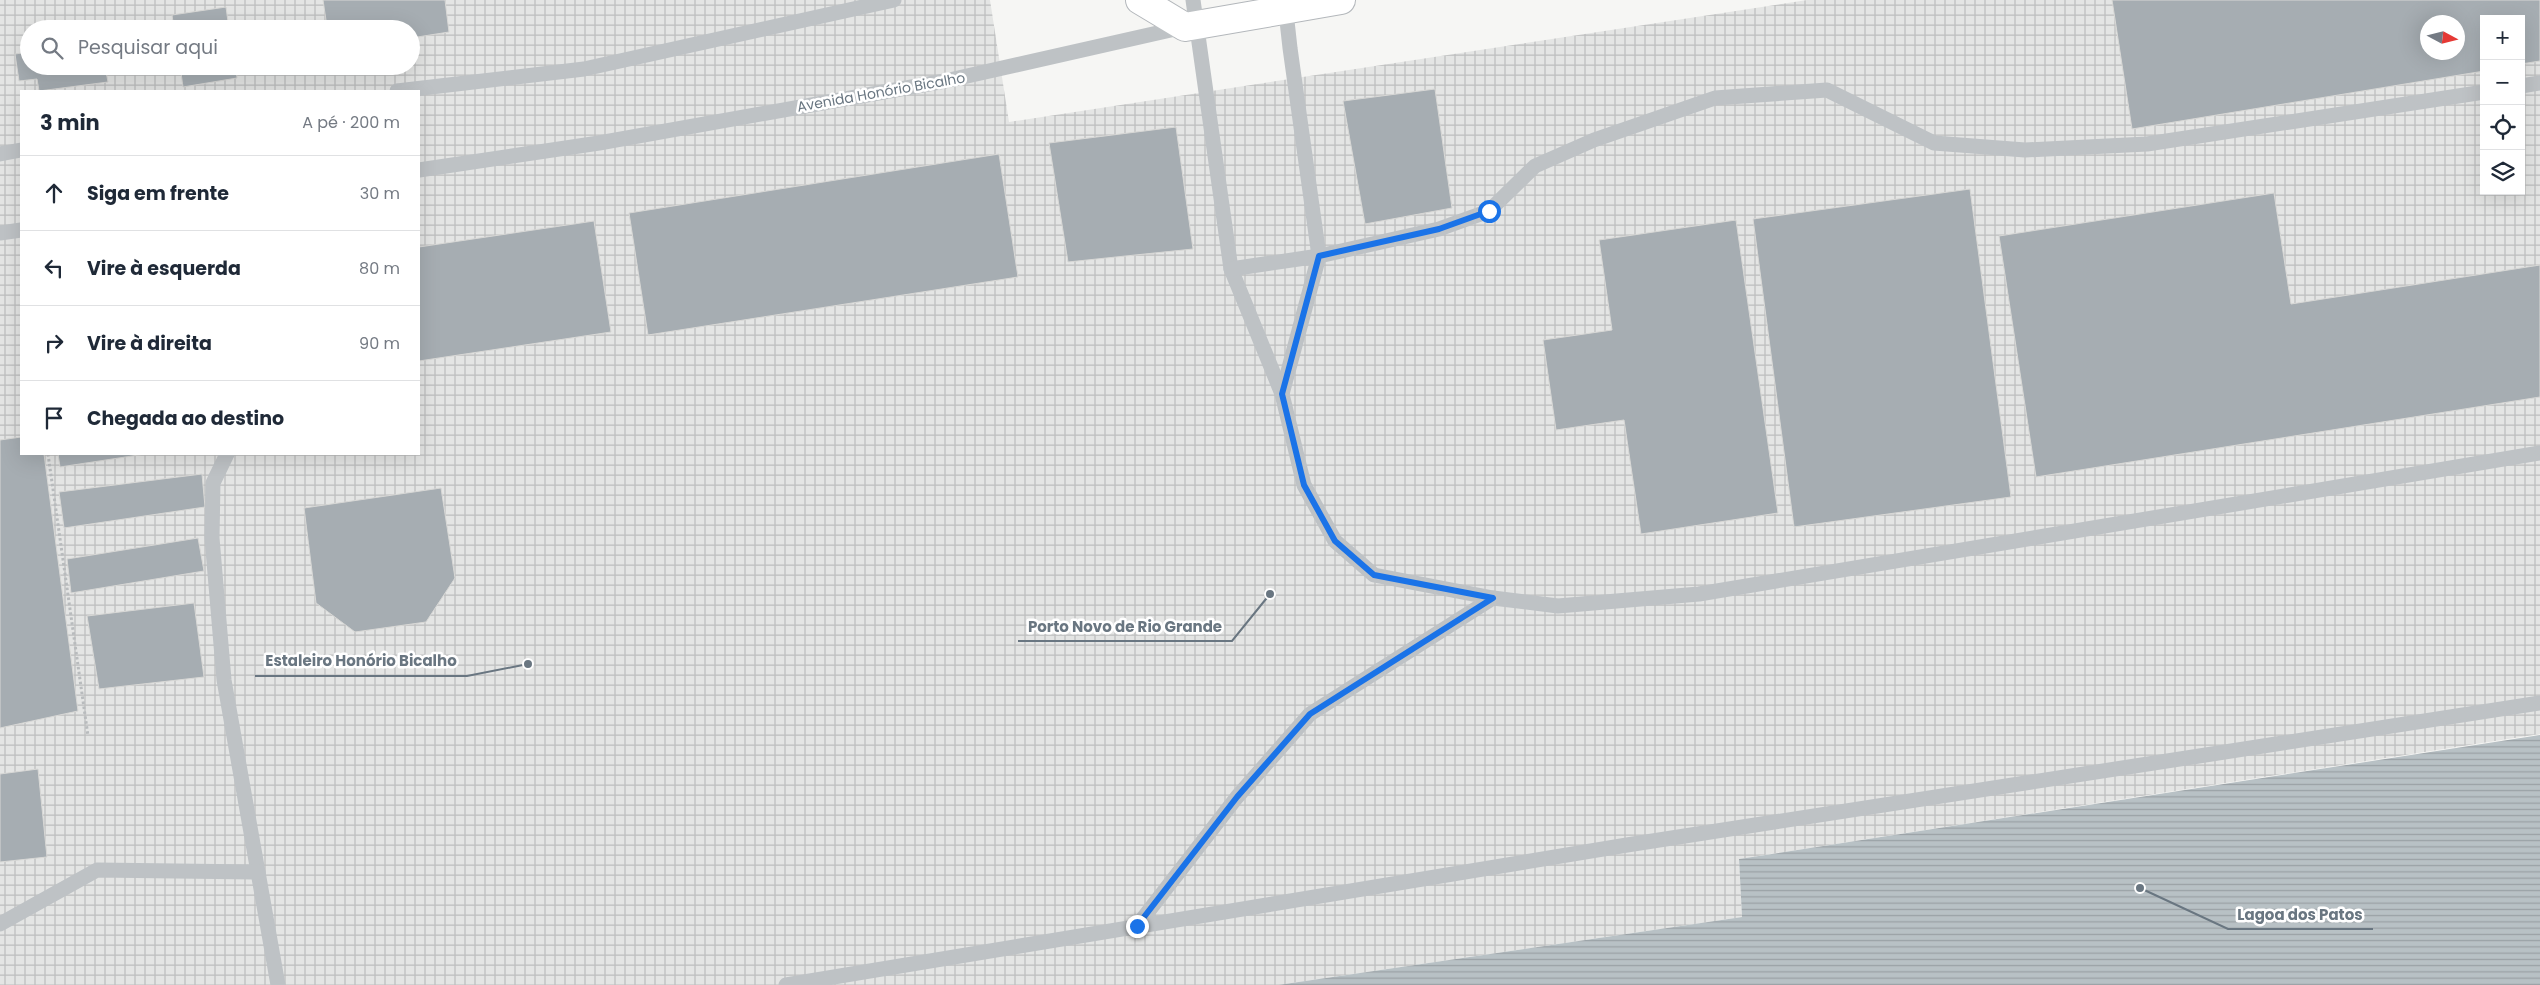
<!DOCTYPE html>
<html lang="pt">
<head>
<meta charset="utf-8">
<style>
  body { margin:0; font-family:Poppins,sans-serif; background:#f6f6f7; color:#1f2937 }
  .controls { position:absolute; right:15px; top:15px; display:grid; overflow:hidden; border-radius:0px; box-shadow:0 5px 20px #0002 }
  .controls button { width:45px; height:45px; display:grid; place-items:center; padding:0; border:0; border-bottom:1px solid #e0e1e3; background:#fff; color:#1f2937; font:25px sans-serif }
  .compass { position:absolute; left:2420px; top:15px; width:45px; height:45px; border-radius:50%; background:#fff; box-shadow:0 5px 20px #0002; rotate:97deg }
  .stop { position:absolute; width:15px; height:15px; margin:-11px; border:4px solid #1a73e8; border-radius:50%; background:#fff }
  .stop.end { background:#1a73e8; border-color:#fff; box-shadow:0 1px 5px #0008 }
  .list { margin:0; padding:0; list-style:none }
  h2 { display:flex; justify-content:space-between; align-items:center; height:65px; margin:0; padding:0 20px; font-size:21px }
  h2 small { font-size:16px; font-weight:400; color:#747a83 }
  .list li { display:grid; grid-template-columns:32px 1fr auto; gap:15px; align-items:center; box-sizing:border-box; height:75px; padding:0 20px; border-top:1px solid #e0e1e3 }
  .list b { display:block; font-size:19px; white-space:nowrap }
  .list em { font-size:16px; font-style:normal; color:#747a83 }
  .icon { flex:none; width:28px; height:28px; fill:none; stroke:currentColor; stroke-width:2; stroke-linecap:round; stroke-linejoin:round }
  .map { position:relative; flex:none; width:2540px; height:985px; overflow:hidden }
  .search { position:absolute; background:#fff; box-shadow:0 5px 20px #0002; left:20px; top:20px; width:400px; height:55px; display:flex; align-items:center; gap:12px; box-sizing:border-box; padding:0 18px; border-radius:28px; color:#747a83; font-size:19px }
  .panel { position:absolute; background:#fff; box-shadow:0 5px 20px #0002; left:20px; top:90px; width:400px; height:365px; border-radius:0px }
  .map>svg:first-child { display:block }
  .industrial { fill:url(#industrial-grid); fill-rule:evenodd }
  .water { fill:url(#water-rules) }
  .building { fill:#a6adb2; stroke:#d8d8d6; fill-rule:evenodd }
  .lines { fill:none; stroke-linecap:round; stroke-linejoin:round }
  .secondary-casing { stroke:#b3b7bb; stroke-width:30 }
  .path { stroke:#b8bbbd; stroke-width:3; stroke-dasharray:2.5 2.5; stroke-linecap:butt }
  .lane { stroke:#bec2c5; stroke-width:15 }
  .secondary { stroke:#fff; stroke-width:28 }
  .route { stroke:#1a73e8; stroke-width:6 }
  .labels { text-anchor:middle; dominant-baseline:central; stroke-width:5; stroke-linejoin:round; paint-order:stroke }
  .street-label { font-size:14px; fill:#697681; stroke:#fff }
  .leader { fill:none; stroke:#697681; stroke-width:2 }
  .callout-dot { fill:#697681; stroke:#fff; stroke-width:2 }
  .callout-label { font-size:15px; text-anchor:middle; font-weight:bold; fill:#697681; stroke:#fff; stroke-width:5; stroke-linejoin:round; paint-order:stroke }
</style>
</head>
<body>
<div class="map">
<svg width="2540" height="985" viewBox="0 0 2540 985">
  <defs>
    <pattern id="industrial-grid" width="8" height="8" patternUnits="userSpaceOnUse" patternTransform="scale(1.25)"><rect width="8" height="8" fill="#e4e5e4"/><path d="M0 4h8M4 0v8" fill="none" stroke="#bdbebe"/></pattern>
    <pattern id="water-rules" width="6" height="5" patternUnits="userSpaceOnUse" patternTransform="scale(1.25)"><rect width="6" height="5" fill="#b8c1c5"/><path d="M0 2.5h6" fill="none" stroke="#9aa1a5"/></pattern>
  </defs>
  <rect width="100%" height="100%" fill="#f6f6f4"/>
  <path class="industrial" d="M 0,0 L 990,0 L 1009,122 L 1807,0 L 2540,0 L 2540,734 L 1739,859 L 1742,917 L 1278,985 L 0,985 ZM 2484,19 L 2521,19 L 2521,191 L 2484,191 ZM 2428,22 L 2458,22 L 2458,52 L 2428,52 ZM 29,29 L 411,29 L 411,66 L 29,66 ZM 21,91 L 419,91 L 419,454 L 21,454 Z"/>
  <polygon class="water" points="2540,735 2540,985 1278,985 1742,917 1739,859"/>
  <g class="building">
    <polygon points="323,0 445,0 449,32 411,38 411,29 354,29 353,23 327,27"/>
    <path d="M 2112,0 L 2540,0 L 2540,61 L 2521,64 L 2521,19 L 2484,19 L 2484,71 L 2132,129 ZM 2428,22 L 2458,22 L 2458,52 L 2428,52 Z"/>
    <polygon points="226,7 229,29 174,29 172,15"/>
    <polygon points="29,52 29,66 105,66 108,82 39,91 37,79 19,81 15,54"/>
    <polygon points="180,66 236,66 237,78 183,87"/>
    <polygon points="1435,89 1452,208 1365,224 1343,101"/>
    <polygon points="1176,127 1193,249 1068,262 1049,143"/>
    <polygon points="999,154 1018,277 648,335 629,213"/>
    <polygon points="1970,189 2011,497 1794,527 1753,219"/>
    <polygon points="2274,193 2291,304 2540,265 2540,397 2036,477 1999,236"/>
    <polygon points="1736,220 1778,513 1641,534 1624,420 1556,430 1543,340 1612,330 1599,240"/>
    <polygon points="594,221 611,332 419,361 419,247"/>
    <polygon points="21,437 21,454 44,454 78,711 0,728 0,440"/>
    <polygon points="58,454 145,454 60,467"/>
    <polygon points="202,474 205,507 64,528 59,492"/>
    <polygon points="441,488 455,578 426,622 355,632 316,603 304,508"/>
    <polygon points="198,538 204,571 71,593 67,559"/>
    <polygon points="194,603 204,677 99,689 87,616"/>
    <polygon points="38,769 47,857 0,862 0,774"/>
  </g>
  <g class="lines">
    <g class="secondary-casing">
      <polyline id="secondary" points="1140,0 1185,27 1341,0"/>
    </g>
    <polyline class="path" points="48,454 88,736"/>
    <g class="lane">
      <polyline points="1193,0 1231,269 1282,394 1304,485 1335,541 1374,575 1493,598 1558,606 1699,594 2540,453"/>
      <polyline points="2521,86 2540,83"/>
      <polyline points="397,91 584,69 894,0"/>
      <polyline points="0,154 21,150"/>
      <polyline points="419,170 599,143 945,81 1184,27"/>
      <polyline points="0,233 21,230"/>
      <polyline points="1231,269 1319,256 1439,229 1489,211 1535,166 1594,140 1715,98 1827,90 1934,143 2025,150 2147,144 2484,92"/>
      <polyline points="1282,394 1319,256 1290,48 1285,3"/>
      <polyline points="227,454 213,483 212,538 224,680 278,985"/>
      <polyline points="0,924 97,870 258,872"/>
      <polyline points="1137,926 1237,797 1310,714 1493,598"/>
      <polyline points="786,985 1627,845 2540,703"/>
    </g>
    <use href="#secondary" class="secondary"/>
  </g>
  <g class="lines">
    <polyline class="route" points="1137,926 1237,797 1310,714 1493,598 1374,575 1335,541 1304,485 1282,394 1319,256 1439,229 1489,211"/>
  </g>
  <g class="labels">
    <g class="street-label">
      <text transform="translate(881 92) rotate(-10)">Avenida Honório Bicalho</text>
    </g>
  </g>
  <path class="leader" d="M1270 594L1232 641H1018M528 664L467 676H255M2140 888L2228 929H2373"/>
  <g class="callout-dot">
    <circle cx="1270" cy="594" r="5"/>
    <circle cx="528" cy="664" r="5"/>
    <circle cx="2140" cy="888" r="5"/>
  </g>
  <g class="callout-label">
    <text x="1125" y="632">Porto Novo de Rio Grande</text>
    <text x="361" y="666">Estaleiro Honório Bicalho</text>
    <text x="2300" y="920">Lagoa dos Patos</text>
  </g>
</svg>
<div class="controls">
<button>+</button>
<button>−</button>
<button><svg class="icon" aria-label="locate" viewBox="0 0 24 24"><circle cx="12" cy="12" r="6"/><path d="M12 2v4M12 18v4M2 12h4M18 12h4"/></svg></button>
<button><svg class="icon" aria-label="layers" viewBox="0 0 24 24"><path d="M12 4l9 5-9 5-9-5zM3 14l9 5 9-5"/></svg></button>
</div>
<svg class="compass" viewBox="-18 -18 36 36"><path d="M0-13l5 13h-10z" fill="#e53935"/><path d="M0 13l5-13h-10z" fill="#747a83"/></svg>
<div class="stop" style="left:1489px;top:211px"></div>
<div class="stop end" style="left:1137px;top:926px"></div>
<div class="search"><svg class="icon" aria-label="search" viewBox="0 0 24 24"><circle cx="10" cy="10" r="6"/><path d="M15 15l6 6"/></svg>Pesquisar aqui</div>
<section class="panel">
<h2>3 min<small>A pé · 200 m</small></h2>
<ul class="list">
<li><svg class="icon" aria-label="ahead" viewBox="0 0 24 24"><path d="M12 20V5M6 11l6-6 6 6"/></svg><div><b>Siga em frente</b></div><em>30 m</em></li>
<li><svg class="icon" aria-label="left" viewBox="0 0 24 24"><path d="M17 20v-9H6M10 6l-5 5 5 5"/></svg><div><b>Vire à esquerda</b></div><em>80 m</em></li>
<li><svg class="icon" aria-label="right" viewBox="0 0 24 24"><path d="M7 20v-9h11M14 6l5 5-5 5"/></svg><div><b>Vire à direita</b></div><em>90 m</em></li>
<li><svg class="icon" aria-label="arrive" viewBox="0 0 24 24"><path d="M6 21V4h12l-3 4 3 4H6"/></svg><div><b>Chegada ao destino</b></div></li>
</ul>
</section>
</div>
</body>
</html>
